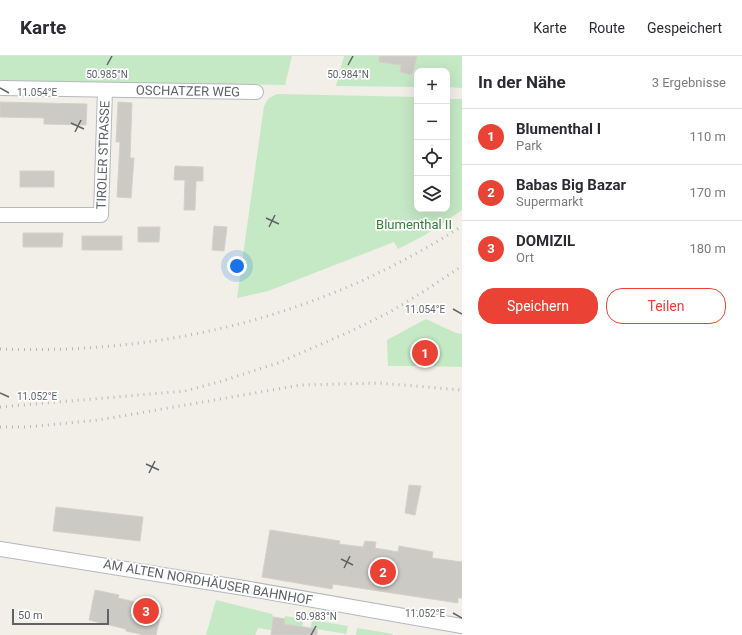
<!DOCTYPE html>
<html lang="de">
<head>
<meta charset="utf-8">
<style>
  body { margin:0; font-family:Roboto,sans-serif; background:#f2f2f3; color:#2b2b33 }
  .controls { position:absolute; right:12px; top:12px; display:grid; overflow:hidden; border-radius:8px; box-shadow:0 4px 16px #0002 }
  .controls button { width:36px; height:36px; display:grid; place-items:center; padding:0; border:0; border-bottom:1px solid #e1e1e2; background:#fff; color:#2b2b33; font:20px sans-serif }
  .scale { position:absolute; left:12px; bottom:10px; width:97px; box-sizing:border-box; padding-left:4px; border:2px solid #5f6368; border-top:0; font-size:11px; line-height:14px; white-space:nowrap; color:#5f6368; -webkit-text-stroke:3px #fff; paint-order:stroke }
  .you { position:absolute; left:237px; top:210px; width:14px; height:14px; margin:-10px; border:3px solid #fff; border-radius:50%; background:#1a73e8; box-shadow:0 0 0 6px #1a73e833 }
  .badge { display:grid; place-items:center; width:26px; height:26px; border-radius:50%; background:#ea4335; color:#fff; font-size:13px; font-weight:700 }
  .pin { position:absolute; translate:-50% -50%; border:2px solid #fff; box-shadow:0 1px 4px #0006 }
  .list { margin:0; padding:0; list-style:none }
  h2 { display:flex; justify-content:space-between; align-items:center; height:52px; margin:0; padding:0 16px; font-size:17px }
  h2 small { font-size:13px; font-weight:400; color:#7c7c81 }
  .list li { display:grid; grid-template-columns:26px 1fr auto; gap:12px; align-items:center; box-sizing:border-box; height:56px; padding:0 16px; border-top:1px solid #e1e1e2 }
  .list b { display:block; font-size:15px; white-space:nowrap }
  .list p { margin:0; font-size:13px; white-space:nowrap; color:#7c7c81 }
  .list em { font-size:13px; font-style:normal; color:#7c7c81 }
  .actions { display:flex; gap:8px; padding:12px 16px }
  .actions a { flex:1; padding:9px 0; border:1px solid #ea4335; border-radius:16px; text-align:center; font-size:14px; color:#ea4335 }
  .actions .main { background:#ea4335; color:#fff }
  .icon { flex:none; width:22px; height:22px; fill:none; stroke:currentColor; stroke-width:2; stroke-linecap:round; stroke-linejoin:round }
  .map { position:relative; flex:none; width:462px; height:579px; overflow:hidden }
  header { display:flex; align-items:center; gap:24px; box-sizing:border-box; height:56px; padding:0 20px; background:#fff; border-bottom:1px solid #e1e1e2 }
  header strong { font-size:19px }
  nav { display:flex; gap:22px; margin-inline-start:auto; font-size:14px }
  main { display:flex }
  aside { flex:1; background:#fff }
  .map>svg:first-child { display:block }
  .green { fill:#c5e8c5 }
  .building { fill:#cccac5; stroke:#d6d1c6 }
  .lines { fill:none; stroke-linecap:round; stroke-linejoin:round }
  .minor-casing { stroke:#b5b8bc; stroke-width:16 }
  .minor { stroke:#fff; stroke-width:14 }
  .rail { stroke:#b6b7b8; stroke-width:3; stroke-dasharray:1 5; stroke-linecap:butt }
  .ticks { fill:none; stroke:#5f6368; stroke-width:1.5 }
  .labels { text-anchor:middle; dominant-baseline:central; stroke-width:3.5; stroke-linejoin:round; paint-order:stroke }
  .street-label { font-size:13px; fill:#5f6368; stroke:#fff }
  .park-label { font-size:13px; fill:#348238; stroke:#fff }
  .ticks-label { font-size:10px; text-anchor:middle; fill:#5f6368; stroke:#fff; stroke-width:3.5; stroke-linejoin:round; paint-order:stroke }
</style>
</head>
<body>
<header>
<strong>Karte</strong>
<nav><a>Karte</a><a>Route</a><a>Gespeichert</a></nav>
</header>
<main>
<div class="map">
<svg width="462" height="579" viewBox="0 0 462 579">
  <rect width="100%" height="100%" fill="#f1efe8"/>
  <g class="green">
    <polygon points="0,0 292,0 285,29 0,25"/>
    <polygon points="344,0 462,0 462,32 447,31 447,15 417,15 417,31 336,30"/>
    <polygon points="277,38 417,41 417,153 447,153 447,43 462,43 462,154 425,179 398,193 394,186 268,235 237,242 264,50 269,42"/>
    <polygon points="426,263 456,277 462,278 462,311 426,310 388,310 387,284"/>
    <polygon points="216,544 272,558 273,561 271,574 258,572 255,579 206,579"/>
    <polygon points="285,560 304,563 302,571 284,568"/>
    <polygon points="312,564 348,570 346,578 311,572"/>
    <polygon points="357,572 393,578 393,579 356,579"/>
  </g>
  <g class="building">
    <polygon points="379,0 417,0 412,19 400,16 401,9 379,6"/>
    <polygon points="0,46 87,48 86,69 44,68 44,62 0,61"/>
    <polygon points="118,46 132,47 130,102 134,102 131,142 117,141 120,86 116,86"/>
    <polygon points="175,110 203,111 203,125 196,125 195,154 184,154 185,124 174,124"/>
    <rect x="20" y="115" width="34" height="16"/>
    <polygon points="214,170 227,171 224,195 212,194"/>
    <polygon points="138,171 160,171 159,186 138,186"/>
    <polygon points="23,177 63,177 62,191 23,191"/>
    <rect x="82" y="180" width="40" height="14"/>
    <polygon points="409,429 421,430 415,459 405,457"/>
    <polygon points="56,451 143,461 140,485 53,475"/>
    <polygon points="270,474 340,485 339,488 363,491 365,485 376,486 375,492 398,496 399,490 433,496 432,502 462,506 462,542 458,542 458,547 333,528 332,533 262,521"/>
    <polygon points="95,534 119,539 118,542 162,552 156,579 144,579 126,575 126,573 89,564"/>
    <polygon points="273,561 285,563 284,568 317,573 317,579 271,579"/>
  </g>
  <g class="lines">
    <g class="minor-casing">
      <g id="minor">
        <polyline points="0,32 256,36"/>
        <polyline points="0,159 101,159 105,34"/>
        <polyline points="0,493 244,532 462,570"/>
      </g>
    </g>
    <use href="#minor" class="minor"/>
    <g class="rail">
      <path d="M 0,293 C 165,299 323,260 462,170"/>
      <polyline points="0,351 185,335 219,326 278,307 351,275 390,256 426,234 462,210"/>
      <polyline points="0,371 27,371 99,364 301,329 380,327 462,334"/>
    </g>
  </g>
  <path class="ticks" d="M 107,9 L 112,0M 348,9 L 353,0M 0,32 L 9,37M 71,67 L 84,73M 75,76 L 81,64M 266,162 L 279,168M 269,171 L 275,159M 453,253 L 462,258M 0,337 L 9,341M 146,408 L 159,414M 149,417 L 155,405M 341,503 L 353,509M 344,512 L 350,500M 453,557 L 462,562M 311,579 L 316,570"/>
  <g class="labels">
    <g class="street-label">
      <text transform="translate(188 35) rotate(1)">OSCHATZER WEG</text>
      <text transform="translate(103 99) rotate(-88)">TIROLER STRASSE</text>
      <text transform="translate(208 526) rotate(10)">AM ALTEN NORDHÄUSER BAHNHOF</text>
    </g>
    <g class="park-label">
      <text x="414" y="168">Blumenthal II</text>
    </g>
  </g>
  <g class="ticks-label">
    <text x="107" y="22">50.985°N</text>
    <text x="348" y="22">50.984°N</text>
    <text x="37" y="40">11.054°E</text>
    <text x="425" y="257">11.054°E</text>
    <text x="37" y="344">11.052°E</text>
    <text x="425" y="561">11.052°E</text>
    <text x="316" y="564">50.983°N</text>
  </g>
</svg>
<div class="controls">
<button>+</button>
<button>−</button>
<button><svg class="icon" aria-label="locate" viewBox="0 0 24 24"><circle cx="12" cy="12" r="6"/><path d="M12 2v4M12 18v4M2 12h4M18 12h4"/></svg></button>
<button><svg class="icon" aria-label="layers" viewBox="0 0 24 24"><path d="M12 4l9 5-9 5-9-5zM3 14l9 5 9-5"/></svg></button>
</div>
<div class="scale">50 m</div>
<div class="you"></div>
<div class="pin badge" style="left:425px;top:297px">1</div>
<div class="pin badge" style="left:383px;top:516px">2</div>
<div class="pin badge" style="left:146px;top:555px">3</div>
</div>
<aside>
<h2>In der Nähe<small>3 Ergebnisse</small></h2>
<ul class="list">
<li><span class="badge">1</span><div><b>Blumenthal I</b><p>Park</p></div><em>110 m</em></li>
<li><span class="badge">2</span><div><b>Babas Big Bazar</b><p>Supermarkt</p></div><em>170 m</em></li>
<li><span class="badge">3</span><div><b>DOMIZIL</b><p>Ort</p></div><em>180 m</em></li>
</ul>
<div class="actions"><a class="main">Speichern</a><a>Teilen</a></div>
</aside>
</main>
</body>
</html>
